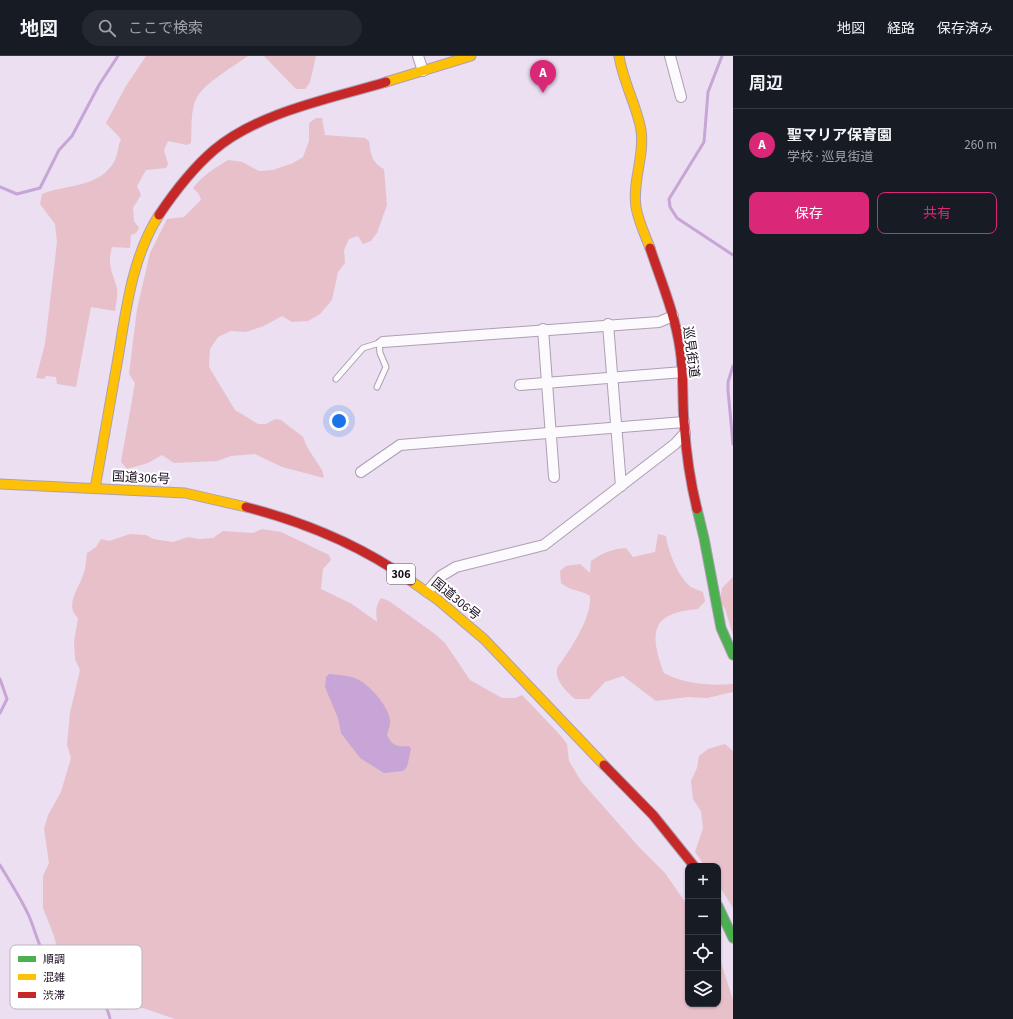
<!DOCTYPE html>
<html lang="ja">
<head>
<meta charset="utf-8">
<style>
  body { margin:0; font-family:"Source Sans 3","Noto Sans JP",sans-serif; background:#242831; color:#f1f3f6 }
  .controls { position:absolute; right:12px; bottom:12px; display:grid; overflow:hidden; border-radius:8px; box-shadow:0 1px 3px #0004 }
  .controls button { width:36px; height:36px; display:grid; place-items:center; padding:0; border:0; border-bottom:1px solid #363941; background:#171b24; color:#f1f3f6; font:20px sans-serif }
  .you { position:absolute; left:339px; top:365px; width:14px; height:14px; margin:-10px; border:3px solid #fff; border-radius:50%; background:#1a73e8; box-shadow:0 0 0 6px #1a73e833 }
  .badge { display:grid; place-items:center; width:26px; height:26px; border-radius:50%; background:#db2777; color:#fff; font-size:13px; font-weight:700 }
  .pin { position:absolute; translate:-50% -33px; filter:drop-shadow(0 1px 2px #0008) }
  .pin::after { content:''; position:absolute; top:21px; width:14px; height:12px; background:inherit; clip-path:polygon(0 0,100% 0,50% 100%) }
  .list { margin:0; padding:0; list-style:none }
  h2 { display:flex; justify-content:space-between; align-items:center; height:52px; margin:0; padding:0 16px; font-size:17px }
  h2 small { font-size:13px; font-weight:400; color:#9ea1a6 }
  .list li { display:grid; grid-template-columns:26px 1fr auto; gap:12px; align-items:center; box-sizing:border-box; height:72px; padding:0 16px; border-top:1px solid #363941 }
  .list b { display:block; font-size:15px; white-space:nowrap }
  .list p { margin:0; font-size:13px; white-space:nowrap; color:#9ea1a6 }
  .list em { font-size:13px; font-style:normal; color:#9ea1a6 }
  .actions { display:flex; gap:8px; padding:12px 16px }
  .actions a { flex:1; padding:9px 0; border:1px solid #db2777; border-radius:8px; text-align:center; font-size:14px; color:#db2777 }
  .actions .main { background:#db2777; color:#fff }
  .icon { flex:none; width:22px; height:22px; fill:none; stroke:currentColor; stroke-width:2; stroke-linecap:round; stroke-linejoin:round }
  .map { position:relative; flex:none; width:733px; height:963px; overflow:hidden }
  header { display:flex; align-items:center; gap:24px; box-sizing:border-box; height:56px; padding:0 20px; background:#171b24; border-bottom:1px solid #363941 }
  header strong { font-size:19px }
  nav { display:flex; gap:22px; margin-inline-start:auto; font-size:14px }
  .search { width:280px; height:36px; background:#242831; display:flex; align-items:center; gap:10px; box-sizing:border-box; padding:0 14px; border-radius:22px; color:#9ea1a6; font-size:15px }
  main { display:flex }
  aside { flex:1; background:#171b24 }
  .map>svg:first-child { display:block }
  .green { fill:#e7c0ca }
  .water { fill:#c7a5d6 }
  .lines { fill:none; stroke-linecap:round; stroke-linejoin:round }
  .stream { stroke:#c7a5d6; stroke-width:3 }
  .lane-casing { stroke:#aca0b1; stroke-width:7 }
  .street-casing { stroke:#aca0b1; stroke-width:12 }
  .fast-casing { stroke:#aca0b1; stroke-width:11 }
  .slow-casing { stroke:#aca0b1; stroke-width:11 }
  .jam-casing { stroke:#aca0b1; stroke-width:11 }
  .lane { stroke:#fcfafd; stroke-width:5 }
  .street { stroke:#fcfafd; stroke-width:10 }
  .fast { stroke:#4caf50; stroke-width:9 }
  .slow { stroke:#ffc107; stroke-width:9 }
  .jam { stroke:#c62828; stroke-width:9 }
  .labels { text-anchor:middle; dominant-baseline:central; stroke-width:4; stroke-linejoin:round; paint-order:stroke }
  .shield { fill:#fff; stroke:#5f5663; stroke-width:1 }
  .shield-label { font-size:12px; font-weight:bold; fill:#1b0d20 }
  .street-label { font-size:13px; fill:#1b0d20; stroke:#fff }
  .key { fill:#fff; stroke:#bbb6bc; stroke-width:1 }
  .key-label { font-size:11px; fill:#1b0d20 }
</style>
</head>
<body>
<header>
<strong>地図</strong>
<div class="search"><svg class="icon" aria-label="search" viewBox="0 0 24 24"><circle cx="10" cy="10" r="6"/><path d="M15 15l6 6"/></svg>ここで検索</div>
<nav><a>地図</a><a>経路</a><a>保存済み</a></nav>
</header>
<main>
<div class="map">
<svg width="733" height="963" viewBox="0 0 733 963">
  <rect width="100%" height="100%" fill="#ebdff1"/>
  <g class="green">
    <path d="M 146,0 L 248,0 C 233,11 206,26 197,41 C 190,54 192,72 191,87 L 187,89 L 168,85 L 164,94 L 168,108 L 166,112 L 146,114 L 137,130 L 141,139 L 133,152 L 134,165 L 139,172 L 136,177 L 131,179 L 130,192 L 112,191 C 107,209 112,215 117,232 C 118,239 116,248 115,255 L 91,251 L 76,331 L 57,328 L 56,321 L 46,320 L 44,323 L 36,322 L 45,288 L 57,186 L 55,168 L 40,148 L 42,138 C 67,128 101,132 115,104 C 118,98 118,89 121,83 L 106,67 L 126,30 Z"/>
    <polygon points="264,0 316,0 310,26 305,33 296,33"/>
    <path d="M 316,62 L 322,62 L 325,79 L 365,82 L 369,85 C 371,98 371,106 384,113 L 387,149 L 377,177 L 371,185 L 363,188 L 358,180 L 349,183 L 344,194 L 345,207 L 338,216 L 332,244 L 320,258 L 308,265 L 292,266 L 282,260 L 264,270 L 246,276 L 231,275 L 218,281 L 210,293 L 209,311 L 235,354 L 258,368 L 266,368 L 275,363 L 281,364 L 303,381 L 307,391 L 322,414 L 324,422 L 282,411 L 255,398 L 231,400 L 217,405 L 174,407 L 162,399 L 148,407 L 127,413 L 121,406 L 135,327 L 129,318 L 137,253 L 150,197 L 167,163 L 184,161 L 201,144 L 199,138 L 193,132 C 203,119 215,112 228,104 L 242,106 L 259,115 L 273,114 L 293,107 L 303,101 L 309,85 L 309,67 Z"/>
    <path d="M 262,473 L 281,476 L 329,499 L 331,504 L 323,513 L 321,533 L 352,548 L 377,566 C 376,557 375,550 381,542 L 389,545 L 435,578 L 445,587 L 470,624 L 502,642 L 515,642 L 522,639 L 561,680 L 567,688 L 569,705 L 581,725 L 639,791 L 665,817 L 688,850 L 688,948 L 718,948 L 718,897 L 733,944 L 733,963 L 175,963 L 143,952 L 116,954 L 98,937 L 71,918 L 59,900 L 54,880 L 43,852 L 43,820 L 49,807 L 44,773 L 48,759 L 61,736 L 71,702 L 67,689 L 70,657 L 80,614 L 75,603 L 74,586 L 78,562 C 64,550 79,532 83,519 C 86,512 86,505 87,497 L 96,491 L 101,483 L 109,485 L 130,478 L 146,479 L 153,483 L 173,486 L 188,481 L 199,483 L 213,482 L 223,475 L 253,477 Z"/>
    <path d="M 658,478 L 666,480 C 668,495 678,521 691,531 C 694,533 699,534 703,536 L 705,545 L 698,553 C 649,557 650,578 664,617 C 684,628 711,630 733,628 L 733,636 L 707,642 L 688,641 L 656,645 L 623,620 L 605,626 L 589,643 L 575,643 C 566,635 555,625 557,612 C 570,594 592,562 590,540 C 579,533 572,536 561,527 L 560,515 L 566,510 L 580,508 L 590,517 L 591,505 C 602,497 612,493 626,492 L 633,501 L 655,496 Z"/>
    <polygon points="733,521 733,579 725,553 720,545 722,532"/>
    <polygon points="725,688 733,695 733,852 718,828 718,810 705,810 695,796 703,772 701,755 693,743 691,725 697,712 699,700 708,693"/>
  </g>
  <path class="water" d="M 329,618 C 338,619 349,619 357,623 C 369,628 389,651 390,664 C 391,669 388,674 387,679 C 392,690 397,691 409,690 L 411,693 L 407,711 L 403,715 L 384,717 L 360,702 L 341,677 L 338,662 L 325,631 L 326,621 Z"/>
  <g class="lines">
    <g class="stream">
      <polyline points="722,0 708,36 704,86 669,143 670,151 677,162 733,199"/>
      <polyline points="0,131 17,138 40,132 59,94 72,80 99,29 118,0"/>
      <polyline points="733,310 728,326 728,334 733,388"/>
      <polyline points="0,623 7,643 0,657"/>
      <path d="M 0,809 C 10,826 21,842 29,860 C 36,876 39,895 51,907 C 69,925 106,935 110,963"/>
    </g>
    <g class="lane-casing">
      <g id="lane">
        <polyline points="336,323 363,292 383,286"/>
        <polyline points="377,331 386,311 380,297 379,286"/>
      </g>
    </g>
    <g class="street-casing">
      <g id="street">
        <polyline points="418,0 423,15"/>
        <polyline points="670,0 681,41"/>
        <polyline points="608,268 621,430"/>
        <polyline points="543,273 554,421"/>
        <polyline points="383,286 659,266 673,260"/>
        <polyline points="520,329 683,316"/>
        <polyline points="361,416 400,389 684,366"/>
        <polyline points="427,536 441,520 456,511 544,489 675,388 685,377"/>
      </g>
    </g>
    <g class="fast-casing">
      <g id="fast">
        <polyline points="697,453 704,482 721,572 733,599"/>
        <polyline points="718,850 733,882"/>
      </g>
    </g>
    <g class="slow-casing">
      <g id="slow">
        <path d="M 619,0 C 623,26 637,50 641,74 C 645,100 632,125 636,151 C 638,164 645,179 650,192"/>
        <polyline points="386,26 471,0"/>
        <polyline points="0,428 185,437 246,451"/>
        <path d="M 95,432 C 103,389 110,346 118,302 C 126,254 132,201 159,159"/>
        <polyline points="411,525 438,544 484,583 604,709"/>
      </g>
    </g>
    <g class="jam-casing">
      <g id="jam">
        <path d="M 159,159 C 175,135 192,113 214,94 C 259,56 330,43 386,26"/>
        <path d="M 650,192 C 661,225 675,258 680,293 C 684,318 682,342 684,366 C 686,396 690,425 697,453"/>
        <path d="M 246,451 C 304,466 362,490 411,525"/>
        <polyline points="604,709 653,759 694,810"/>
      </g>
    </g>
    <use href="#lane" class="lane"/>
    <use href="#street" class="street"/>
    <use href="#fast" class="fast"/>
    <use href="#slow" class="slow"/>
    <use href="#jam" class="jam"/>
  </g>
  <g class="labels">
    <rect class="shield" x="387" y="508" width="28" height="20" rx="3"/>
    <g class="shield-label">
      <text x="401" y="518">306</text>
    </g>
    <g class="street-label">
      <text transform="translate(691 296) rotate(82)">巡見街道</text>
      <text transform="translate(141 422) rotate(3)">国道306号</text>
      <text transform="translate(456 543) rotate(39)">国道306号</text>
    </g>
  </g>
  <rect x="10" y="889" width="132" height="64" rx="6" class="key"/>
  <rect x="18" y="900" width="18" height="6" fill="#4caf50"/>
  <rect x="18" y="918" width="18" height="6" fill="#ffc107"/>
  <rect x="18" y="936" width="18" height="6" fill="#c62828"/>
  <g class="key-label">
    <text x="43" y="907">順調</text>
    <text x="43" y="925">混雑</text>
    <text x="43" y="943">渋滞</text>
  </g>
</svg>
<div class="controls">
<button>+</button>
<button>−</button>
<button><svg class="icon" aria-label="locate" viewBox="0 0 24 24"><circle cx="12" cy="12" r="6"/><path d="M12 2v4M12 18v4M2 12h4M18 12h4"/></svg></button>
<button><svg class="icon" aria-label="layers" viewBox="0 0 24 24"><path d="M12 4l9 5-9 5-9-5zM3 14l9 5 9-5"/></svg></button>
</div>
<div class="you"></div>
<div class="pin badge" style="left:543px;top:37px">A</div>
</div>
<aside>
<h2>周辺<small></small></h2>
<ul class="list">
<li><span class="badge">A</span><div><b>聖マリア保育園</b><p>学校 · 巡見街道</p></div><em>260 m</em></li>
</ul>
<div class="actions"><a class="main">保存</a><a>共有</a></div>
</aside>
</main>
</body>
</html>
